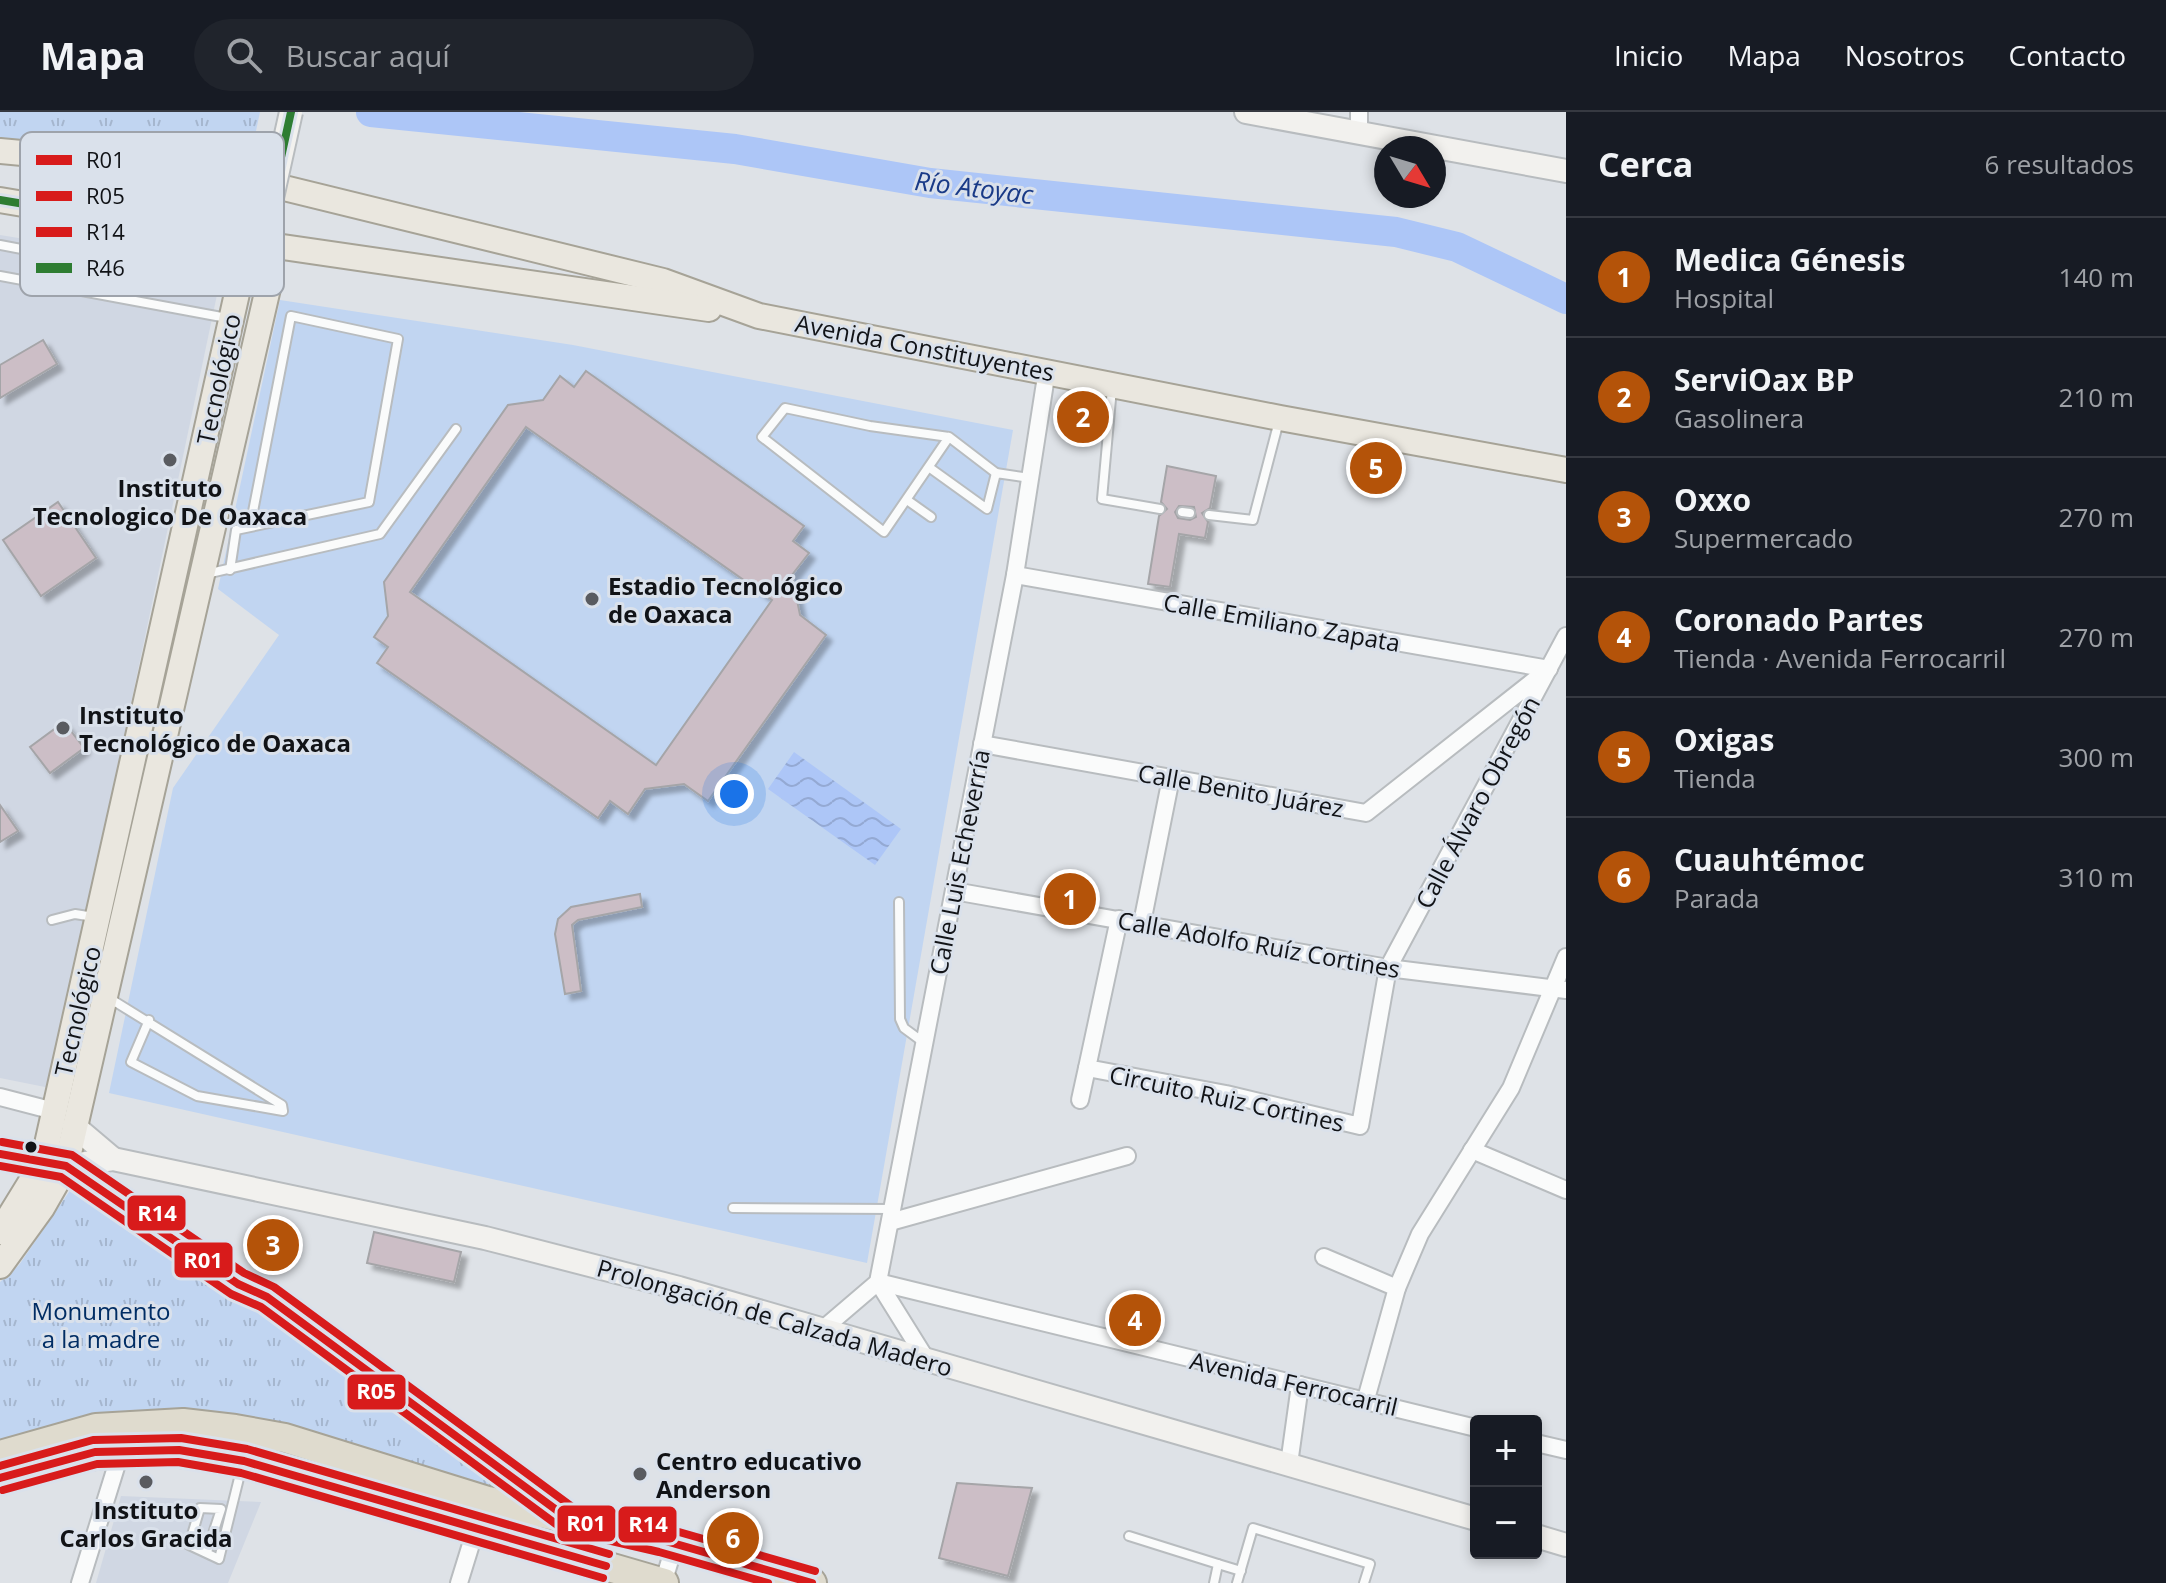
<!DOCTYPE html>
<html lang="es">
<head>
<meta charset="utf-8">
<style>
  body { margin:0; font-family:"Open Sans",sans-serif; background:#20242c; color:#f1f3f6 }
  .controls { position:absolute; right:24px; bottom:24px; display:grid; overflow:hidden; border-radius:8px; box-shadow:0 4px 12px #0003 }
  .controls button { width:72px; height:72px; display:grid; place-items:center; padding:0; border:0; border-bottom:2px solid #363941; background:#171b24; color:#f1f3f6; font:40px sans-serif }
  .compass { position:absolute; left:1374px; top:24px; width:72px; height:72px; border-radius:50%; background:#171b24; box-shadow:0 4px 12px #0003; rotate:128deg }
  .you { position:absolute; left:734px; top:682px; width:28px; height:28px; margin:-20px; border:6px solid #fff; border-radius:50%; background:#1a73e8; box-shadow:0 0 0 12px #1a73e833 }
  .badge { display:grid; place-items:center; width:52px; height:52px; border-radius:50%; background:#b45309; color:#fff; font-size:26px; font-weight:700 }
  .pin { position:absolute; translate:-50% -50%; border:4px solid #fff; box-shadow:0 2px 8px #0006 }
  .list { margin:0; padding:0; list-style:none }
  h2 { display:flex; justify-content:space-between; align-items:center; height:104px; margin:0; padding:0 32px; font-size:34px }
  h2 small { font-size:26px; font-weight:400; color:#9ea1a6 }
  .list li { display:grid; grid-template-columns:52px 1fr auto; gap:24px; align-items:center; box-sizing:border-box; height:120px; padding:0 32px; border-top:2px solid #363941 }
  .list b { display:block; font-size:30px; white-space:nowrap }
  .list p { margin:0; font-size:26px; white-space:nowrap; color:#9ea1a6 }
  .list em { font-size:26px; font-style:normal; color:#9ea1a6 }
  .icon { flex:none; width:44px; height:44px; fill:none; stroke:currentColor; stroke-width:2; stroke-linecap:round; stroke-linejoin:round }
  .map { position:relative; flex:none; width:1566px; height:1471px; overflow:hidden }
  header { display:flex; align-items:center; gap:48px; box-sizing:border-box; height:112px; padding:0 40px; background:#171b24; border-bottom:2px solid #363941 }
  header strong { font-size:38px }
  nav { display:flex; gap:44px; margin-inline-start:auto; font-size:28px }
  .search { width:560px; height:72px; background:#20242c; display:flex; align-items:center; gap:20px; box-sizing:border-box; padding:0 28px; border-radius:44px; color:#9ea1a6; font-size:30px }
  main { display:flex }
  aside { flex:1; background:#171b24 }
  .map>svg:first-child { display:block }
  .built { fill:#d0d7e3 }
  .grass { fill:url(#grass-tufts) }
  .garden { fill:#c1d5f1 }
  .water { fill:url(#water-waves) }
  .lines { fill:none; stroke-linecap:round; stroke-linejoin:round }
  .river { stroke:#adc6f7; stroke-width:30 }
  .building { fill:#ccbec6; stroke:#a5a5a8; stroke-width:2; fill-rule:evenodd; filter:url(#shadow) }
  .lane-casing { stroke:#b8bcbf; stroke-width:12 }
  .street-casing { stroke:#b8bcbf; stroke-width:20 }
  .secondary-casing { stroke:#b8bcbf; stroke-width:26 }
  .primary-casing { stroke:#a6a397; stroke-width:28 }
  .highway-casing { stroke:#a6a397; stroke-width:32 }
  .lane { stroke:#fafbfb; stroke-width:8 }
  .street { stroke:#fafbfb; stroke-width:16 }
  .secondary { stroke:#f2f1ee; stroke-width:22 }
  .primary { stroke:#eae7df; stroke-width:24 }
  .highway { stroke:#dfdbce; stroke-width:28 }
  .secondary-bridge-casing { stroke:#b8bcbf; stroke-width:26; stroke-linecap:butt }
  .secondary-bridge { stroke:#f2f1ee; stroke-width:22 }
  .bus-1-casing { stroke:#dae1eb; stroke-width:14 }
  .bus-2-casing { stroke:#dae1eb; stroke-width:14 }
  .bus-3-casing { stroke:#dae1eb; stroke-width:14 }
  .bus-4-casing { stroke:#dae1eb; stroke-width:14 }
  .bus-1 { stroke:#d81b1b; stroke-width:8 }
  .bus-2 { stroke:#d81b1b; stroke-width:8 }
  .bus-3 { stroke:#d81b1b; stroke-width:8 }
  .bus-4 { stroke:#2e7d32; stroke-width:8 }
  .poi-dot { fill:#595b60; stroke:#dae1eb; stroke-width:3 }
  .bus-dot { fill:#111317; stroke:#dae1eb; stroke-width:3 }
  .labels { text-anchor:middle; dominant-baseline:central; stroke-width:6; stroke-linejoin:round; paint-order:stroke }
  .street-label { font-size:24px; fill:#111317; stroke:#dae1eb }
  .poi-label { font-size:24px; font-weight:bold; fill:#111317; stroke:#dae1eb; text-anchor:start }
  .park-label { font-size:24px; fill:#012d64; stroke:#dae1eb }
  .water-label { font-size:26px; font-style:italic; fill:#193a87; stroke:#dae1eb }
  .key { fill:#dae1eb; stroke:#9ea3ab; stroke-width:2 }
  .key-label { font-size:22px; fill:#111317 }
  .line-badge { stroke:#dae1eb; stroke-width:3 }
  .badge-label { font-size:22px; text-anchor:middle; font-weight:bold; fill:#fff }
</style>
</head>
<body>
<header>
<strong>Mapa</strong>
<div class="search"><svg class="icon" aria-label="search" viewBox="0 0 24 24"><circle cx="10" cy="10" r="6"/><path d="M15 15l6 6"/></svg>Buscar aquí</div>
<nav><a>Inicio</a><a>Mapa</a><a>Nosotros</a><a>Contacto</a></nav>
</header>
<main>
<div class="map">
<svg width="1566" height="1471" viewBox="0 0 1566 1471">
  <defs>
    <pattern id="grass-tufts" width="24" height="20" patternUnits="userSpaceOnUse" patternTransform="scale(2)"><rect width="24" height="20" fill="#c1d5f1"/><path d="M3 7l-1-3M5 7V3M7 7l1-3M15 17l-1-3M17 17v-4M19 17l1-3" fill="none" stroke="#a5b6ce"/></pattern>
    <pattern id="water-waves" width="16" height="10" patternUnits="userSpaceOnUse" patternTransform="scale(2)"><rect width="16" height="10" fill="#adc6f7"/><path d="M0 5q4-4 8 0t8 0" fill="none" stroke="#94a9d3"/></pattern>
    <filter id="shadow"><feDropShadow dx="6" dy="6" stdDeviation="2" flood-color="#0004"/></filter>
  </defs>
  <rect width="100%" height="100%" fill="#dee2e7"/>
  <g class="built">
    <polygon points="0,123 222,159 50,976 0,966"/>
    <polygon points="121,1384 261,1390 228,1471 96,1471"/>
  </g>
  <g class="grass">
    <polygon points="0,0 260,0 248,57 0,32"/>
    <polygon points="71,1077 290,1213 521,1386 208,1314 0,1337 0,1170 19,1153"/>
  </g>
  <polygon class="garden" points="280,188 573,233 1013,318 867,1151 109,981 173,676 279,523 218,477"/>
  <polygon class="water" points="794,640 901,717 875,753 768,677"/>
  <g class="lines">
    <polyline class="river" points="371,0 735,37 930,71 1396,120 1457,135 1566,187"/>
  </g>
  <g class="building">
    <polygon points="43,228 57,252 0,286 0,253"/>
    <path d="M 586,259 L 804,414 L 793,429 L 809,441 L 792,463 L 800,503 L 826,523 L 708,689 L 684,672 L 645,677 L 628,702 L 610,689 L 598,706 L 377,551 L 388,535 L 374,525 L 388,504 L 384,470 L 508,293 L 543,288 L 560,264 L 574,275 ZM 526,315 L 772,488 L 656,653 L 410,480 Z"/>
    <path d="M 1167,354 L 1216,364 L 1210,396 L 1202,401 L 1208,410 L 1205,426 L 1179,422 L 1170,475 L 1148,472 L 1159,404 L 1167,397 L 1161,390 ZM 1179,394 L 1194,395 L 1196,405 L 1190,408 L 1178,406 L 1175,400 Z"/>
    <polygon points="58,390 96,446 41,484 3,428"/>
    <polygon points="64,610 84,636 50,661 30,635"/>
    <polygon points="0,693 18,719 0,730"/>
    <polygon points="640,782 642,795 578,808 572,813 581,879 565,882 555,822 558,807 571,795"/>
    <polygon points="374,1120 461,1140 454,1170 367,1151"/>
    <polygon points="957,1371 1032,1376 1008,1464 939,1446"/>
  </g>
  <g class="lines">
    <g class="lane-casing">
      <g id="lane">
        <polyline points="0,133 233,177"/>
        <polyline points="0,164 227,206"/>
        <polyline points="1112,276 1102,387 1160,397"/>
        <polyline points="949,325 884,420 762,325 785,296 870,314 949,325 996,361"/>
        <polyline points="930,356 987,397 996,361 1030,366"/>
        <polyline points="907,388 931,405"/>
        <polyline points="1182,400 1190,401"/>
        <polyline points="1209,403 1253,408 1279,309"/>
        <polyline points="230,458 236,418 369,390 398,227 291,204 250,415"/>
        <polyline points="206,462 380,422 456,317"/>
        <polyline points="899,790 900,907 904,916 923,930"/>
        <polyline points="52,808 75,802 94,805"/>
        <polyline points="109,886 282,993 283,999 197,984 131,950 149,908"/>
        <polyline points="733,1096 892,1097"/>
        <polyline points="1129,1424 1218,1452 1214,1471"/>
        <polyline points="207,1440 221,1397 200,1396 189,1433 219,1447 242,1354"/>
        <polyline points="1218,1452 1241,1459"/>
        <polyline points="1237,1471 1253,1416 1370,1452 1364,1471"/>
      </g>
    </g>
    <g class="street-casing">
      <g id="street">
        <polyline points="1359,0 1359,21"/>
        <polyline points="1015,463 1549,557"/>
        <polyline points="982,632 1366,701 1541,563"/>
        <polyline points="954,779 1388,856 1566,878"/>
        <polyline points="1119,807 1087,956 1226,982 1360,1014 1388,856 1566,524"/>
        <polyline points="1142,811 1171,666"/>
        <polyline points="0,985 54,999"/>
        <polyline points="1080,988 1087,956"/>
        <polyline points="1472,1038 1566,1078"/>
        <polyline points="890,1110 1127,1044"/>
        <polyline points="1324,1145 1397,1176"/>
        <polyline points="878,1170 1476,1316"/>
        <polyline points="878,1170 926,1247"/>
        <polyline points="823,1217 878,1170 1015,463 1047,258"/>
        <polyline points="1366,1287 1397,1176 1420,1122 1511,976 1566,845"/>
        <polyline points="1536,1331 1566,1338"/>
        <polyline points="1289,1352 1300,1273"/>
        <polyline points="80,1471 121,1339"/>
        <polyline points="459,1471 476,1416"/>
        <polyline points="663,1471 675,1432"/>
      </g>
    </g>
    <g class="secondary-casing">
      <g id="secondary">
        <polyline points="1246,0 1566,59"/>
        <polyline points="74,1014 113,1047"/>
        <polyline points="0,1042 43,1050"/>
        <polyline points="66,1054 113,1047 485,1126 679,1176 1476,1407"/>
        <polyline points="1536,1424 1566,1433"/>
      </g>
    </g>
    <g class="primary-casing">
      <g id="primary">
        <polyline points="0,39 215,59 663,169 759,204 1280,306 1566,358"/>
        <polyline points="0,88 262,132 709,197"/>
        <polyline points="50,1051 66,1054 238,1172 267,1185 569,1406"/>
        <polyline points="0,1120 43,1050 242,159 262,132"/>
        <polyline points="0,1154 42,1096 66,1054 269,172 262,132"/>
      </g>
    </g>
    <g class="highway-casing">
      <g id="highway">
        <polyline points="0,1343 96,1316 183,1311 235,1317 285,1326 488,1389 662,1428 812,1471"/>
        <path d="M 0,1366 C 96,1336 144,1333 244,1349 L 664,1471"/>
      </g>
    </g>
    <use href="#lane" class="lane"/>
    <use href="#street" class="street"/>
    <use href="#secondary" class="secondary"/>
    <use href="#primary" class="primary"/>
    <use href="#highway" class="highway"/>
    <g class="secondary-bridge-casing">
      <polyline id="secondary-bridge" points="268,104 291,0"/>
    </g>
    <use href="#secondary-bridge" class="secondary-bridge"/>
    <g class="bus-1-casing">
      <g id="bus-1">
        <polyline points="0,1042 66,1054 238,1172 267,1185 570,1408 662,1428 812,1471"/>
        <polyline points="0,1366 95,1340 179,1338 244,1349 606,1454"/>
      </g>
    </g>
    <g class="bus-2-casing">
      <g id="bus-2">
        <polyline points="0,1054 61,1065 231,1182 261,1195 564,1418 659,1440 768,1471"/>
        <polyline points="3,1378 97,1352 178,1350 241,1361 603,1466"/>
      </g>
    </g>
    <g class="bus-3-casing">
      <g id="bus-3">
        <polyline points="2,1030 72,1043 244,1161 274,1175 575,1397 665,1416 815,1459"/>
        <polyline points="0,1354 93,1328 181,1326 247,1337 609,1442"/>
      </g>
    </g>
    <g class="bus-4-casing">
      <polyline id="bus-4" points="0,88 262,132 291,0"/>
    </g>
    <use href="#bus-1" class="bus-1"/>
    <use href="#bus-2" class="bus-2"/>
    <use href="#bus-3" class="bus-3"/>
    <use href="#bus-4" class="bus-4"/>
  </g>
  <g class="poi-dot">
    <circle cx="170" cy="348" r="8"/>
    <circle cx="592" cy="487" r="8"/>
    <circle cx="63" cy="616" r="8"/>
    <circle cx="640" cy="1362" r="8"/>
    <circle cx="146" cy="1370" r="8"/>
  </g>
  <circle class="bus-dot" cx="31" cy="1035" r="7"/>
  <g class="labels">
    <g class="street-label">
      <text transform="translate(925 235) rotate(11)">Avenida Constituyentes</text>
      <text transform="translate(218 267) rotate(-78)">Tecnológico</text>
      <text transform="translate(1282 510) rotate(10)">Calle Emiliano Zapata</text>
      <text transform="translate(1241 678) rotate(10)">Calle Benito Juárez</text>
      <text transform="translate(1477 690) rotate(-62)">Calle Álvaro Obregón</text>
      <text transform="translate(959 750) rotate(-79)">Calle Luis Echeverría</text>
      <text transform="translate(1259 832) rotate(10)">Calle Adolfo Ruíz Cortines</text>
      <text transform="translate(77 899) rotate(-77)">Tecnológico</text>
      <text transform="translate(1227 986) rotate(12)">Circuito Ruiz Cortines</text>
      <text transform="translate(775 1205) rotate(16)">Prolongación de Calzada Madero</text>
      <text transform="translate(1294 1271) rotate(13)">Avenida Ferrocarril</text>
    </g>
    <g class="poi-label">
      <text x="170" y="375" text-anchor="middle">Instituto<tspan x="170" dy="28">Tecnologico De Oaxaca</tspan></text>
      <text x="608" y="473">Estadio Tecnológico<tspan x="608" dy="28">de Oaxaca</tspan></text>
      <text x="79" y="602">Instituto<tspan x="79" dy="28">Tecnológico de Oaxaca</tspan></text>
      <text x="656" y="1348">Centro educativo<tspan x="656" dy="28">Anderson</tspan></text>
      <text x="146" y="1397" text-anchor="middle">Instituto<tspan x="146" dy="28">Carlos Gracida</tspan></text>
    </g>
    <g class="park-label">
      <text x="101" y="1198">Monumento<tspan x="101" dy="28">a la madre</tspan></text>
    </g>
    <g class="water-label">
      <text transform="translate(974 75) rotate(7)">Río Atoyac</text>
    </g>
  </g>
  <rect x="20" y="20" width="264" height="164" rx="12" class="key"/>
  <rect x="36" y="43" width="36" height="10" fill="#d81b1b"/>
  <rect x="36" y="79" width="36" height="10" fill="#d81b1b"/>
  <rect x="36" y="115" width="36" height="10" fill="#d81b1b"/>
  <rect x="36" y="151" width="36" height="10" fill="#2e7d32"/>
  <g class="key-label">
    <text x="86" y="56">R01</text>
    <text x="86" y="92">R05</text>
    <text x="86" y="128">R14</text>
    <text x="86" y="164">R46</text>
  </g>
  <g class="line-badge">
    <rect x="126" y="1082" width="61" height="38" rx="8" fill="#d81b1b"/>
    <rect x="173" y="1129" width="61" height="38" rx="8" fill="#d81b1b"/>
    <rect x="346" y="1261" width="61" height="38" rx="8" fill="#d81b1b"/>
    <rect x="556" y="1392" width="61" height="39" rx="8" fill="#d81b1b"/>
    <rect x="617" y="1393" width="61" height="39" rx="8" fill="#d81b1b"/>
  </g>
  <g class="badge-label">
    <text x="157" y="1109">R14</text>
    <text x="203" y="1156">R01</text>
    <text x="376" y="1287">R05</text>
    <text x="586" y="1419">R01</text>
    <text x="648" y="1420">R14</text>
  </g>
</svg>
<div class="controls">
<button>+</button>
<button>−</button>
</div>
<svg class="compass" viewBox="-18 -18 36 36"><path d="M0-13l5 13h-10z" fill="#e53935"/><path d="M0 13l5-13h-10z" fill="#9ea1a6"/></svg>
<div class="you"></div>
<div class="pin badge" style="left:1070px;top:787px">1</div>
<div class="pin badge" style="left:1083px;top:305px">2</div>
<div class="pin badge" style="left:273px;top:1133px">3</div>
<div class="pin badge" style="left:1135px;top:1208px">4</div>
<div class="pin badge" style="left:1376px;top:356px">5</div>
<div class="pin badge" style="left:733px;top:1426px">6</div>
</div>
<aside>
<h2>Cerca<small>6 resultados</small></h2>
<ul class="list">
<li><span class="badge">1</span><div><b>Medica Génesis</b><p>Hospital</p></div><em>140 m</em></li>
<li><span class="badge">2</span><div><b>ServiOax BP</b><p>Gasolinera</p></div><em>210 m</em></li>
<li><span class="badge">3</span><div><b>Oxxo</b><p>Supermercado</p></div><em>270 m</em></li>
<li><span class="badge">4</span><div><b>Coronado Partes</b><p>Tienda · Avenida Ferrocarril</p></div><em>270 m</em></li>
<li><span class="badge">5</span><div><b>Oxigas</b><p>Tienda</p></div><em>300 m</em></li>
<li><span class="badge">6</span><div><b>Cuauhtémoc</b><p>Parada</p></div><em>310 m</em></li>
</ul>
</aside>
</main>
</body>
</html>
